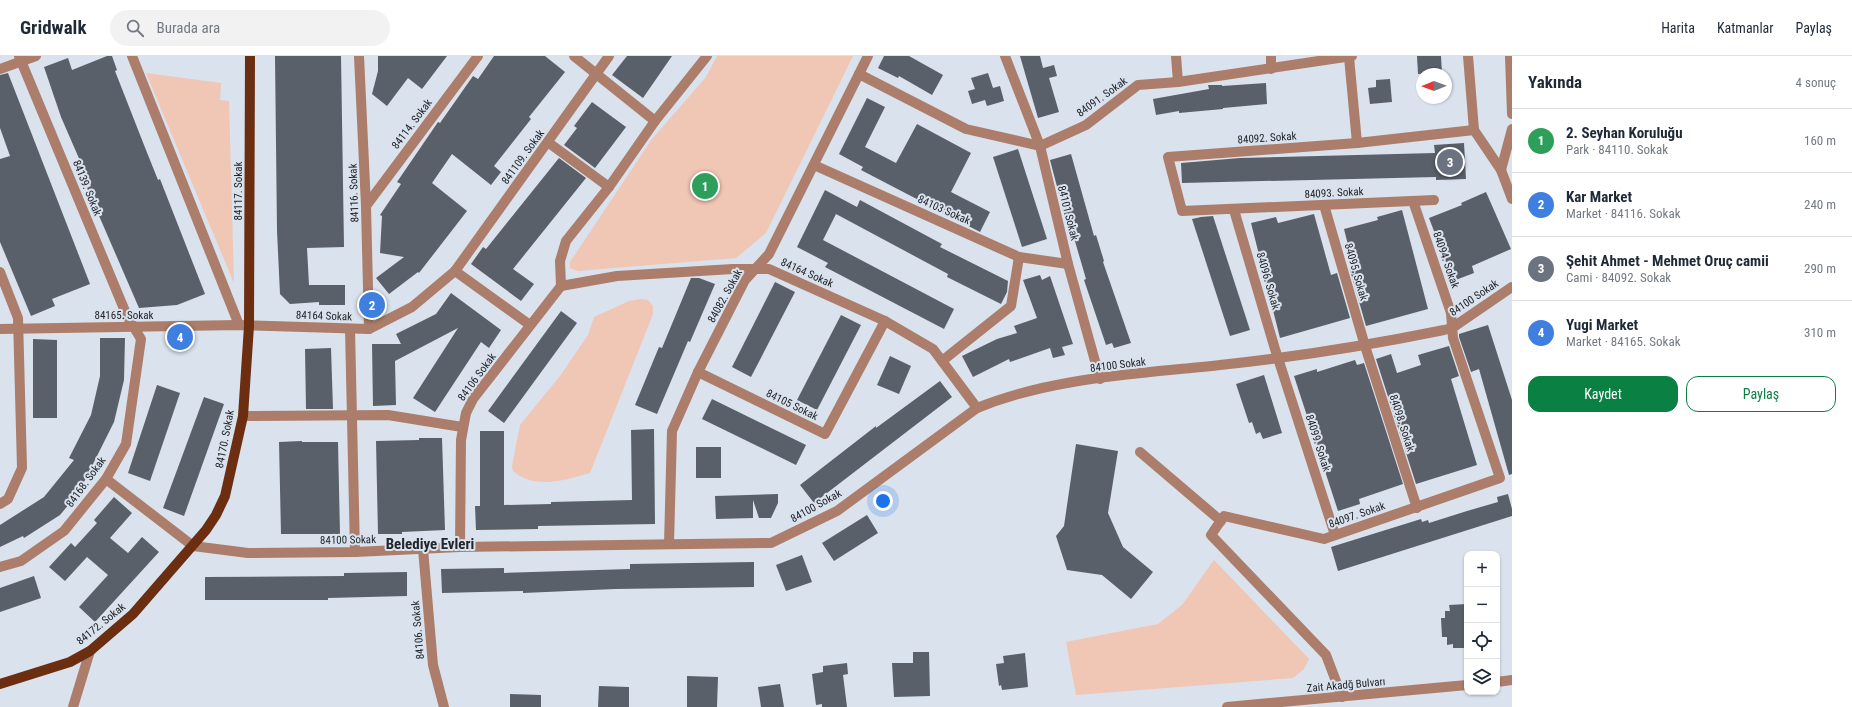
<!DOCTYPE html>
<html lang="tr">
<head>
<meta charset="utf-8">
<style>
  body { margin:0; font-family:"Roboto Condensed",sans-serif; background:#f2f2f3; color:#1f2937 }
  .controls { position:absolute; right:12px; bottom:12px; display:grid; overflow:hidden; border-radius:8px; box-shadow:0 1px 3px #0004 }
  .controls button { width:36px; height:36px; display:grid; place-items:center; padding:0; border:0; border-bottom:1px solid #e0e1e3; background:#fff; color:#1f2937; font:20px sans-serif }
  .compass { position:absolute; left:1416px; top:12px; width:36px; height:36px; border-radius:50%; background:#fff; box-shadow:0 1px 3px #0004; rotate:269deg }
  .you { position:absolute; left:883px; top:445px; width:14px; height:14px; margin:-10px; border:3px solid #fff; border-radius:50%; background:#1a73e8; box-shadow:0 0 0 6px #1a73e833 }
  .badge { display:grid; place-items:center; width:26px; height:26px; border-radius:50%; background:#0b8043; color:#fff; font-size:13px; font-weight:700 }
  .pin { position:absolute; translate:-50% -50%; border:2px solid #fff; box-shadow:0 1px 4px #0006 }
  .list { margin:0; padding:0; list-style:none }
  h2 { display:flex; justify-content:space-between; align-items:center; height:52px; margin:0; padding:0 16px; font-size:17px }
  h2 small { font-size:13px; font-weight:400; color:#747a83 }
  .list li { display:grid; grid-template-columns:26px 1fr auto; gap:12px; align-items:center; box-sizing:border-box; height:64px; padding:0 16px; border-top:1px solid #e0e1e3 }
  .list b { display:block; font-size:15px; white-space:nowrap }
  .list p { margin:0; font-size:13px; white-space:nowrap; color:#747a83 }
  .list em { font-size:13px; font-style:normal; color:#747a83 }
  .actions { display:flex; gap:8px; padding:12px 16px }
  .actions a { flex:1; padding:9px 0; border:1px solid #0b8043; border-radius:12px; text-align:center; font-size:14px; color:#0b8043 }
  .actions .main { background:#0b8043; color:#fff }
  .icon { flex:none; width:22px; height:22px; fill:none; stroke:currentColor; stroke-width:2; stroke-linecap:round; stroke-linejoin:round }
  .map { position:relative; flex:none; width:1512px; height:651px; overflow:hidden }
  header { display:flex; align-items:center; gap:24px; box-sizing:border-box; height:56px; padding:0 20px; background:#fff; border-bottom:1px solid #e0e1e3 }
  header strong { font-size:19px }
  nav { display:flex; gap:22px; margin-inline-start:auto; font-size:14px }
  .search { width:280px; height:36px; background:#f2f2f3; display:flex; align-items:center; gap:10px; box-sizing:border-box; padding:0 14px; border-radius:22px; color:#747a83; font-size:15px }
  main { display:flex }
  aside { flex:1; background:#fff }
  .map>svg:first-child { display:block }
  .green { fill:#f0c6b5 }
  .building { fill:#59606a }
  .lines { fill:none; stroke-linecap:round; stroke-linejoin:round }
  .minor { stroke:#ab7d6a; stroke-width:10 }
  .major { stroke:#6c2e11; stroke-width:10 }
  .labels { text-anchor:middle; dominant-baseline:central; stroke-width:4; stroke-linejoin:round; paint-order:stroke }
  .street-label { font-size:11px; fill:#22252a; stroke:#d9e2ed }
  .district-label { font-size:15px; font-weight:bold; fill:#22252a; stroke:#d9e2ed }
</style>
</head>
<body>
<header>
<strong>Gridwalk</strong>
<div class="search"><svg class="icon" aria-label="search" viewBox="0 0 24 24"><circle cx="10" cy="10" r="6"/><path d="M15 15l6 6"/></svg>Burada ara</div>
<nav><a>Harita</a><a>Katmanlar</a><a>Paylaş</a></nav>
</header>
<main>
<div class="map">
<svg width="1512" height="651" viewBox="0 0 1512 651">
  <rect width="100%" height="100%" fill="#d9e2ed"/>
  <g class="green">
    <polygon points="717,0 853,0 766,177 736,202 578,215 570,212 570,206 652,83 706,21"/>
    <polygon points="146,17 221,27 220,44 229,45 234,227"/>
    <path d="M 641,243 L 648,244 L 653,250 L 653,258 L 590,417 C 565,424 535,434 513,415 L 512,410 L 520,369 L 560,320 L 588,279 L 594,261 L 629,245 Z"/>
    <polygon points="1214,504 1309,603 1304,613 1293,622 1076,639 1066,586 1158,568 1182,549"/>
  </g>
  <g class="building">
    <polygon points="107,0 112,0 117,14 115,15 144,89 158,124 160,123 205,238 177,249 139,252 87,132 91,130 61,61 44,11 68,2 72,14"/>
    <polygon points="275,0 341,0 344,191 307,192 309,229 345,229 345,249 319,249 319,246 290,248 280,238 277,175"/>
    <polygon points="378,0 447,0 422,33 408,22 387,50 372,38 378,15"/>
    <polygon points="494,0 545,0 565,16 529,61 531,63 494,110 501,116 491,129 452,98 432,127 467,155 419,217 418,216 389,238 376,222 404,201 380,197 382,160 380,159 401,128 397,126 438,66 440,67 473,20 478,23"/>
    <polygon points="627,0 672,0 643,42 612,19"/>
    <polygon points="884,0 909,0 943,19 932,39 899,20 898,22 878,12"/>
    <polygon points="1020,0 1040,0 1043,12 1054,9 1057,20 1049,22 1059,56 1038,62"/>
    <polygon points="1417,0 1441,0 1442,18 1418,18"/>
    <polygon points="8,17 90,228 52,243 55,250 31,260 0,186 0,103 10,100 0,72 0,19"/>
    <polygon points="988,17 993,32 1000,30 1004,45 987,50 985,44 972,48 968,35 975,33 971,22"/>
    <polygon points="1390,23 1392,46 1370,48 1368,32 1376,31 1376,24"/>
    <polygon points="1266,27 1267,48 1223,52 1223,53 1179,57 1179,55 1156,59 1153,43 1209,33 1208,29 1222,29 1222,30"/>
    <polygon points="867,42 885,51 865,91 896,107 917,68 971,97 951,136 990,156 980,176 861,114 863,111 839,98"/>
    <polygon points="592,46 626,71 595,112 564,89 577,72 574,70"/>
    <polygon points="1464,87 1466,123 1436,124 1436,121 1182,127 1181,107 1240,102 1435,97 1434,89"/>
    <polygon points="1018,93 1047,183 1022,191 993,101"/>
    <polygon points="1071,98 1094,180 1096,179 1104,205 1103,206 1131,287 1114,292 1112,287 1106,289 1084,224 1086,223 1072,175 1069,176 1050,104"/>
    <polygon points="559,102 586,122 513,213 534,228 521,245 471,208 483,191 486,193"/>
    <polygon points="825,134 857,151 860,144 942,188 940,191 1008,225 1007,236 1001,248 947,221 948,218 836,158 823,184 954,253 944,273 825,211 828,207 797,191"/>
    <polygon points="1486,136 1511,193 1472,210 1474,217 1453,225 1429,162 1462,149 1461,147"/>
    <polygon points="1402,154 1428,253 1366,270 1350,214 1354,213 1344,173 1378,164 1377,161"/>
    <polygon points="1314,158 1331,219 1337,217 1350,262 1280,282 1251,167 1276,161 1278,167"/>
    <polygon points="1213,160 1250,274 1230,280 1192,163 1201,161"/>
    <polygon points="1040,219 1042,224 1050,220 1073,288 1062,291 1065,299 1053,302 1050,292 1010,306 1009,303 973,321 962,300 997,283 1017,277 1014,270 1037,262 1023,224"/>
    <polygon points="691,222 699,222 715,228 690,286 688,285 657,358 635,349 659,291 662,292"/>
    <polygon points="775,226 795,236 751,321 732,311"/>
    <polygon points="451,237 501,274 489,292 481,286 435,356 413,342 458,272 395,305 396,349 373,350 372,288 401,288 396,278 436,258"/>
    <polygon points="561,255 577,267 504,367 488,355"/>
    <polygon points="841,259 861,269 817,354 797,344"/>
    <polygon points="1488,269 1512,344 1512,418 1509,419 1479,313 1471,316 1459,281 1459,278"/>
    <polygon points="100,282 125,282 124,324 114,366 83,428 85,429 60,459 24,482 23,480 0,491 0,469 44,441 74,404 69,402 91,359 100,320"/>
    <polygon points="33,283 57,284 57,362 33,362"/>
    <polygon points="1449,290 1459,320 1451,323 1477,409 1416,428 1376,303 1391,298 1397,317 1421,309 1418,299"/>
    <polygon points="331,292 333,353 306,353 305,293"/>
    <polygon points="890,300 911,310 899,338 877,329"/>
    <polygon points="1355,304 1357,309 1364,307 1403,428 1359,443 1360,448 1338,455 1294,320 1317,313 1317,316"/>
    <polygon points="1264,319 1282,377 1263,383 1260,376 1256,378 1252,366 1249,367 1236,328"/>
    <polygon points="940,325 952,341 814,447 800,429 876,370 876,372"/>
    <polygon points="157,329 180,337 150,425 128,417"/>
    <polygon points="204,341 224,348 184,460 163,452"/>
    <polygon points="712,343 806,389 796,409 702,363"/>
    <polygon points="654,373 655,468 538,470 538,473 476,474 475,450 480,450 480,375 504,375 504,449 551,448 551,446 632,444 631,374"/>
    <polygon points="419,382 442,382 445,474 402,476 402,478 378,478 376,385 419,384"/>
    <polygon points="302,385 302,386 338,386 340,478 281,478 279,386"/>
    <polygon points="1076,388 1118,395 1108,457 1123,491 1153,516 1131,543 1102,519 1067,514 1056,480 1064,470"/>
    <rect x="696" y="391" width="25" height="31"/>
    <polygon points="778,438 778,447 771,462 759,462 753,444 753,462 716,463 715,440"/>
    <polygon points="1508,438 1512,453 1512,460 1338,515 1331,491 1421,463 1422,466 1428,464 1429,467 1467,455 1498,446 1497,441"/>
    <polygon points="114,441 132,457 110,482 128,497 142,481 159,496 95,566 79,551 108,519 87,501 65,525 49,511 71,487 75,491 97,467 94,464"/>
    <polygon points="867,459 878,477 834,505 822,487"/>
    <polygon points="802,499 812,526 786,535 776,509"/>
    <polygon points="754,506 754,531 615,533 523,537 523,535 442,537 441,513 504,512 504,517 630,513 630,508"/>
    <polygon points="407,516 407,540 328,542 328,544 205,544 205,521 344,520 344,517"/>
    <polygon points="34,520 41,542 0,556 0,532"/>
    <polygon points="1467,548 1467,592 1453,592 1453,588 1447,589 1447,581 1442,581 1441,562 1445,562 1445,555 1450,555 1449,549"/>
    <polygon points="913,596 929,596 930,640 894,641 892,607 913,607"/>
    <polygon points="1025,597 1028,631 1002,634 1001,629 999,630 996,608 1004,607 1003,600"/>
    <polygon points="847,607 848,618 843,619 847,651 822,651 822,648 816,649 812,618 823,616 823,610"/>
    <polygon points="687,620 718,621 717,651 687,651"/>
    <polygon points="780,628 784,651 761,651 758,631"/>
    <polygon points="599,630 629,631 629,651 598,651"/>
    <polygon points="510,638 541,639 541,651 510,651"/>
  </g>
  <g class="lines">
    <g class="minor">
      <polyline points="132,0 239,269"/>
      <polyline points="359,0 366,150 369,273"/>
      <polyline points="574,0 655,65"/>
      <polyline points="1005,0 1040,90 1068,208 1100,323"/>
      <polyline points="1176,0 1178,26"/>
      <polyline points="1271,0 1271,13"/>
      <polyline points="1468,0 1474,74 1501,114 1512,143"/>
      <polyline points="1510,0 1512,58"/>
      <polyline points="1349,1 1357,87"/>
      <polyline points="0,13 36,0"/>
      <polyline points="859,18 966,73 1040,90 1086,69 1138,29 1178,26 1352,0"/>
      <polyline points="549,87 609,131"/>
      <polyline points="814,109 1019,201 1068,208"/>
      <polyline points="1501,114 1512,73"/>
      <polyline points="1434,144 1182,155 1168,101 1357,87 1474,74"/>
      <polyline points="1324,149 1365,290 1417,452"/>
      <polyline points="366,150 478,0"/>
      <polyline points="1234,154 1275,293 1335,479"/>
      <polyline points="455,215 609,0"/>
      <polyline points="0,216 18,262 22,412 8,443 0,448"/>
      <polyline points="561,230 617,220 733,213 769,213 885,265 933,293 977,352"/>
      <polyline points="561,230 560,205 566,185 609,131 655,65 707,0"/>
      <polyline points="0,273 239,269 369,273 412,251 455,215 530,269"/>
      <polyline points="350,273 355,496"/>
      <polyline points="942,305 1011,250 1019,201"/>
      <polyline points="698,316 825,378 885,265"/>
      <polyline points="243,360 388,359 462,371"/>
      <polyline points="1140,396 1221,465"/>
      <path d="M 106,423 L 193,490 L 248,497 L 355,496 L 460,491 L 771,487 L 837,455 L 977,352 C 1053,321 1139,318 1220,309 C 1296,301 1370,289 1444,274 L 1452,272 L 1512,231"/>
      <polyline points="669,488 672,375 698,316 745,224 769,198 868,0"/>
      <polyline points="460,491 461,384 466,357 473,343 561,230"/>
      <polyline points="423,493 433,609 444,651"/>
      <polyline points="0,511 21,505 64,475 106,423 126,388 141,283 127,260 19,0"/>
      <polyline points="1497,626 1512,624"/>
      <polyline points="1342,641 1326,599 1211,479 1224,460 1324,483 1500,422 1453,282 1451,257 1413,145"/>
      <polyline points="73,651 90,595"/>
      <polyline points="1227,651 1467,629"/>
    </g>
    <polyline class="major" points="0,628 70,606 90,595 133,558 206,474 216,459 225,440 243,360 249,270 250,0"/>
  </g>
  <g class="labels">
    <g class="street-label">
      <text transform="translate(1102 41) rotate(-36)">84091. Sokak</text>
      <text transform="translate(412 68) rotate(-53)">84114. Sokak</text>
      <text transform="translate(1267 82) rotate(-4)">84092. Sokak</text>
      <text transform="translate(523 101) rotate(-54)">841109. Sokak</text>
      <text transform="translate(87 132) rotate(68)">84139. Sokak</text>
      <text transform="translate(238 135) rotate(-90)">84117. Sokak</text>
      <text transform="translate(354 137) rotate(-92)">84116. Sokak</text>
      <text transform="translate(1334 137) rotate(-3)">84093. Sokak</text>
      <text transform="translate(944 154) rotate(24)">84103 Sokak</text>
      <text transform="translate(1068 157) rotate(76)">84101 Sokak</text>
      <text transform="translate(1446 204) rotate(71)">84094. Sokak</text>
      <text transform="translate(1356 216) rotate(74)">84095. Sokak</text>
      <text transform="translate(807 217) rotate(24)">84164 Sokak</text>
      <text transform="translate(1268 225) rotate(74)">84096. Sokak</text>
      <text transform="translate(725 240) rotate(-61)">84082. Sokak</text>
      <text transform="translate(1474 242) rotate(-34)">84100 Sokak</text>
      <text x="124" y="259">84165. Sokak</text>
      <text transform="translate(324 260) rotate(2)">84164 Sokak</text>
      <text transform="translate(1118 309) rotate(-7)">84100 Sokak</text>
      <text transform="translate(477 321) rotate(-54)">84106 Sokak</text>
      <text transform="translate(792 349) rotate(26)">84105 Sokak</text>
      <text transform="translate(1402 367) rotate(72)">84098. Sokak</text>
      <text transform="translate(225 383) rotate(-79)">84170. Sokak</text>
      <text transform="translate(1318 387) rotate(72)">84099. Sokak</text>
      <text transform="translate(86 426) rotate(-54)">84168. Sokak</text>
      <text transform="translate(816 450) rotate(-29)">84100 Sokak</text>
      <text transform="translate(1357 459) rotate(-19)">84097. Sokak</text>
      <text transform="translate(348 484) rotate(-1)">84100 Sokak</text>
      <text transform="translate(101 568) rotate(-39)">84172. Sokak</text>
      <text transform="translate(418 574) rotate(-95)">84106. Sokak</text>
      <text transform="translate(1346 629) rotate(-5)">Zait Akadğ Bulvarı</text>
    </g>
    <g class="district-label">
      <text x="430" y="488">Belediye Evleri</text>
    </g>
  </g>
</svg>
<div class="controls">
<button>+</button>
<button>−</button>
<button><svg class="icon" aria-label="locate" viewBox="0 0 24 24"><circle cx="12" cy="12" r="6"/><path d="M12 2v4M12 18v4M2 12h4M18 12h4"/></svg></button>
<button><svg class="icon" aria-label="layers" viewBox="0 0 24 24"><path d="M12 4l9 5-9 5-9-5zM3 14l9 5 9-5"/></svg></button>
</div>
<svg class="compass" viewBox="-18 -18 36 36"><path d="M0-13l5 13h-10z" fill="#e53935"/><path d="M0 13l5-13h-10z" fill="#747a83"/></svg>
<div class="you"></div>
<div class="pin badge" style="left:705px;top:130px;background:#2e9e5b">1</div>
<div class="pin badge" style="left:372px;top:249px;background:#3f7fe0">2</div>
<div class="pin badge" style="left:1450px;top:106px;background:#6b7280">3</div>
<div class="pin badge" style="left:180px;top:281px;background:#3f7fe0">4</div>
</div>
<aside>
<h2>Yakında<small>4 sonuç</small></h2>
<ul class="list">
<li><span class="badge" style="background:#2e9e5b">1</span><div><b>2. Seyhan Koruluğu</b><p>Park · 84110. Sokak</p></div><em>160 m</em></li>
<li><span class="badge" style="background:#3f7fe0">2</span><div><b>Kar Market</b><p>Market · 84116. Sokak</p></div><em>240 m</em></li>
<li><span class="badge" style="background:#6b7280">3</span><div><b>Şehit Ahmet - Mehmet Oruç camii</b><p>Cami · 84092. Sokak</p></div><em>290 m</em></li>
<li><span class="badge" style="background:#3f7fe0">4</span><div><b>Yugi Market</b><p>Market · 84165. Sokak</p></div><em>310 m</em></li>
</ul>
<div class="actions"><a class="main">Kaydet</a><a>Paylaş</a></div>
</aside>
</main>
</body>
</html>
